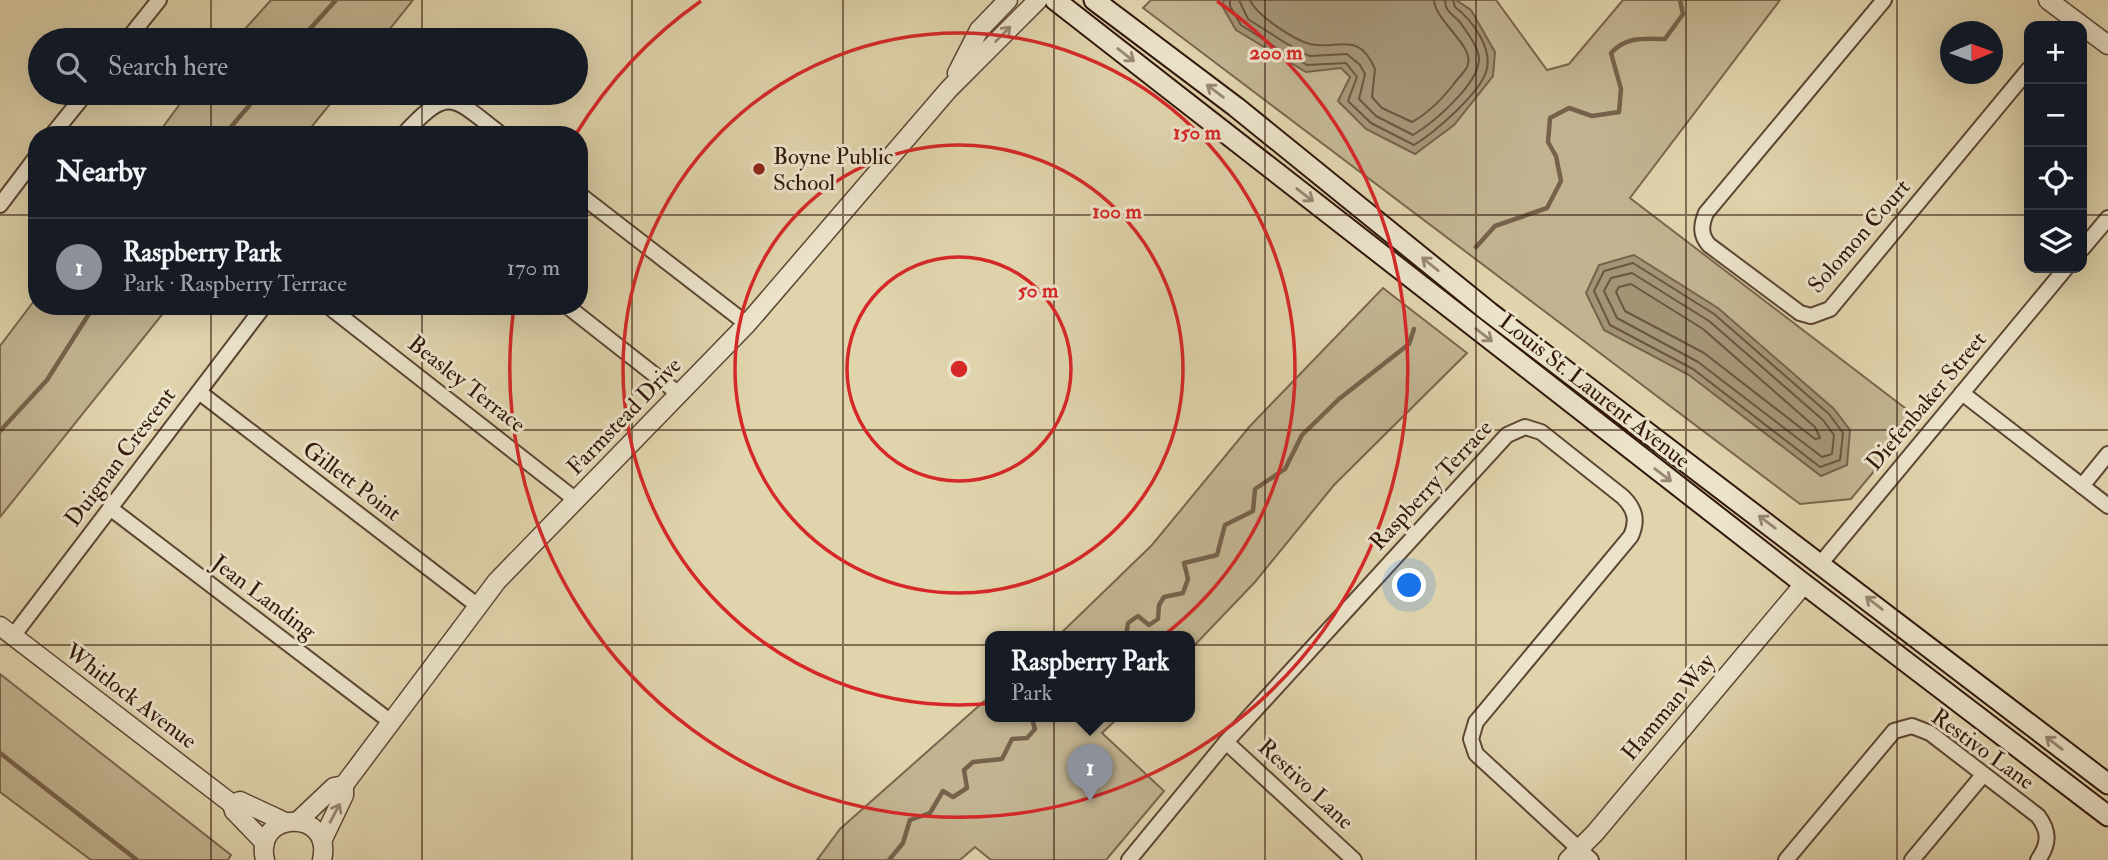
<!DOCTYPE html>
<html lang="en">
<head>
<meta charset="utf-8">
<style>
  body { margin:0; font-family:"IM FELL Double Pica",serif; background:#20242c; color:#f1f3f6 }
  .controls { position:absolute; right:21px; top:21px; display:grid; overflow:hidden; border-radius:14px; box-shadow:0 7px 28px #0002 }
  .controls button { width:63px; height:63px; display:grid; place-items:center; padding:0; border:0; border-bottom:2px solid #363941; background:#171b24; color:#f1f3f6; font:35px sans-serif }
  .compass { position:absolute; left:1940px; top:21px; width:63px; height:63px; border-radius:50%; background:#171b24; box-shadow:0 7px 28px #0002; rotate:89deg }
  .you { position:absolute; left:1410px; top:586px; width:24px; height:24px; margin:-18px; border:5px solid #fff; border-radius:50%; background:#1a73e8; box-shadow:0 0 0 10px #1a73e833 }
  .badge { display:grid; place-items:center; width:46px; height:46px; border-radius:50%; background:#8c9099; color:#fff; font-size:23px; font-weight:700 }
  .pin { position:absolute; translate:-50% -58px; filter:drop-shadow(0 2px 4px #0008) }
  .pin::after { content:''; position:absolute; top:37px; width:24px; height:21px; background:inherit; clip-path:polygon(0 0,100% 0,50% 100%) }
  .popup { position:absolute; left:985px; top:631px; width:210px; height:91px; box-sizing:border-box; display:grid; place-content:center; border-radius:14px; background:#171b24; filter:drop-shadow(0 2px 5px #0005); font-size:23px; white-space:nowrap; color:#9ea1a6 }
  .popup b { font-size:26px; color:#f1f3f6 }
  .popup::after { content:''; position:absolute; left:50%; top:100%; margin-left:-14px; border:14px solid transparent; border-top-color:#171b24 }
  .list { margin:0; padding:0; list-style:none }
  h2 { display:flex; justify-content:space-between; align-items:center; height:91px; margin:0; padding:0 28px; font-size:30px }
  h2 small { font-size:23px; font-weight:400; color:#9ea1a6 }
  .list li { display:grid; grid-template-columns:46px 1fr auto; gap:21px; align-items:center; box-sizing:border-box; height:98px; padding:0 28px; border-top:2px solid #363941 }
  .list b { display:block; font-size:26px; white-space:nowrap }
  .list p { margin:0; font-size:23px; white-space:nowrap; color:#9ea1a6 }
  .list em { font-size:23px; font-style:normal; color:#9ea1a6 }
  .icon { flex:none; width:38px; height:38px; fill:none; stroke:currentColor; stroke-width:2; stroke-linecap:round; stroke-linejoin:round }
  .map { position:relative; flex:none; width:2108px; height:860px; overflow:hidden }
  .search { position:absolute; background:#171b24; box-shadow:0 7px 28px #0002; left:28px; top:28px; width:560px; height:77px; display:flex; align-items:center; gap:18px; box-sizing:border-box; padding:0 24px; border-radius:38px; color:#9ea1a6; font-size:26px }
  .panel { position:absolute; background:#171b24; box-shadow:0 7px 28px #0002; left:28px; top:126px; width:560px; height:189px; border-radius:28px }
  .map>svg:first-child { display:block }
  .green { fill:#c2b491; stroke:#7a664e; stroke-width:2 }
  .water { fill:#a49476; stroke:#76624b; stroke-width:2 }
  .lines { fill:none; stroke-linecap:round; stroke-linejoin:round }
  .shore { stroke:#6a5640; stroke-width:2 }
  .stream { stroke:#76624b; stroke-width:4.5 }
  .minor-casing { stroke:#5d4634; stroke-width:18 }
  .tertiary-casing { stroke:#5d4634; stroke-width:21 }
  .secondary-casing { stroke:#31170b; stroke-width:23 }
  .minor { stroke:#ebe3ca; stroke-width:14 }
  .tertiary { stroke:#ebe3ca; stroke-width:18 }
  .secondary { stroke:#ebe3ca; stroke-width:19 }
  .oneway { stroke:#978774 }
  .grid { fill:none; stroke:#31170b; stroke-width:2; stroke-opacity:0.55 }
  .ring { fill:none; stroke:#d62828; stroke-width:3.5 }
  .poi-dot { fill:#8f2418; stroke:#ebe3ca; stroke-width:2.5 }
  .labels { text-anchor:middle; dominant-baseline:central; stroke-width:6; stroke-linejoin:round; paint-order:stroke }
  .poi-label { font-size:23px; fill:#31170b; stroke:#ebe3ca; text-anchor:start }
  .street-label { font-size:23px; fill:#31170b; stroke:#ebe3ca }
  .centre { fill:#d62828; stroke:#ebe3ca; stroke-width:3.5 }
  .ring-label { font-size:21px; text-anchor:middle; font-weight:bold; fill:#d62828; stroke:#ebe3ca; stroke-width:6; stroke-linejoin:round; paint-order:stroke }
</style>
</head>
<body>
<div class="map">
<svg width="2108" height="860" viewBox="0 0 2108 860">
  <rect width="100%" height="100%" fill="#e0d4ad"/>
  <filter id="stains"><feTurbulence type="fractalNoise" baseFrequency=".00286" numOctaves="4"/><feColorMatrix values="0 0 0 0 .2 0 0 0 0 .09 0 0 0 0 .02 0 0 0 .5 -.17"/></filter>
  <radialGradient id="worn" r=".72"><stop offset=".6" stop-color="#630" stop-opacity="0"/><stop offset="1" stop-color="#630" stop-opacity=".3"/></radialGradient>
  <g class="green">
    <polygon points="271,0 413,0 381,40 235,40"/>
    <polygon points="1151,0 1496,0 1547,70 1569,64 1623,0 1780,0 1630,198 1918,418 1851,499 1800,504 1143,8"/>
    <polygon points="188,93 339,93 305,135 157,135"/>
    <polygon points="1383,288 1467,353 1334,485 1255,582 1190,650 1190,636 1058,636 1152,545 1250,426"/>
    <polygon points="37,297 37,306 169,306 0,517 0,346"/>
    <polygon points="0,674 231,855 228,860 91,860 0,792"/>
    <polygon points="990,696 990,716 1120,716 1102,733 1164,791 1106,860 991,860 975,847 960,860 817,860 840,829"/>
  </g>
  <g class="water">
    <polygon points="1224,0 1456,0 1471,10 1495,52 1493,76 1454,125 1415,154 1366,129 1338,101 1350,77 1341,68 1306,72 1236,30 1222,6"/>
    <polygon points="1634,255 1718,308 1834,409 1850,430 1847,465 1821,476 1689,375 1604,330 1586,293 1599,265"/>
  </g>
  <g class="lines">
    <g class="shore">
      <path d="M 1230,0 L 1230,6 L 1241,25 L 1280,50 L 1307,65 L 1346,63 L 1357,77 L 1348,101 L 1371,123 L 1414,145 C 1434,133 1479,94 1486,72 C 1494,49 1472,20 1455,7 L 1453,0"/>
      <path d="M 1239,0 L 1248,19 L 1284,42 L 1309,56 L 1347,54 L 1360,65 L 1365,74 L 1359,99 L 1376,116 L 1413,135 C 1433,123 1479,84 1479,59 C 1479,48 1468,34 1462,25 C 1456,15 1445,14 1445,0"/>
      <path d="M 1250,0 C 1256,15 1294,40 1310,44 C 1336,51 1358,29 1375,69 L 1372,97 L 1382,108 L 1412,122 C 1429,113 1441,100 1453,85 C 1457,79 1464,73 1467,67 C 1477,47 1435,22 1434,0"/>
      <polygon points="1633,263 1714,314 1829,414 1843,433 1840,460 1820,467 1693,369 1610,325 1594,291 1604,271"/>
      <polygon points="1632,273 1709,321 1823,420 1834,435 1832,454 1822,457 1698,362 1617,318 1604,291 1611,278"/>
      <polygon points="1631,284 1703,329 1815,427 1820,438 1815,439 1704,353 1625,311 1616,292 1619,287"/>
    </g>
    <g class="stream">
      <polyline points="300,40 336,0"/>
      <polyline points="224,135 260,93"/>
      <path d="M 1476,247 L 1495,226 L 1547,208 L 1561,181 L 1556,156 L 1548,142 L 1550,118 L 1569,108 L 1592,116 L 1619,112 L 1621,89 L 1611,53 C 1627,36 1643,39 1665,39 L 1683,14 L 1680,0"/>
      <polyline points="0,431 47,380 94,306"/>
      <polyline points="1126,636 1128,623 1138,616 1149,625 1158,619 1159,605 1164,597 1183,593 1188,579 1184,563 1217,555 1225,525 1253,511 1255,489 1285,469 1302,435 1339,399 1409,344 1414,329"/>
      <polyline points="0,753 137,860"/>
      <polyline points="889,860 903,843 910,820 930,813 943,791 953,797 967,788 964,770 973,762 1002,759 1012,739 1027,738 1035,729 1031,716"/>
    </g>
    <g class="minor-casing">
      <g id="minor">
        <path d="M 1884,0 L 1706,213 C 1701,225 1700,235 1709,245 L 1800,313 L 1811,316 L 1830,309 L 2029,69"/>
        <polyline points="127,40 159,0"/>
        <polyline points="52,135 86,93"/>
        <path d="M 403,135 C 450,84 452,97 502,135"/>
        <polyline points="579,194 747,324"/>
        <polyline points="0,205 37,156"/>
        <polyline points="2082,249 2108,218"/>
        <polyline points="328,306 576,500"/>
        <polyline points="567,306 679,394"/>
        <polyline points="199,392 478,606"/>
        <polyline points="1962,393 2108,506"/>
        <polyline points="2082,486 2108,454"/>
        <polyline points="110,508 391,722"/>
        <polyline points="1821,563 2066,268"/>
        <polyline points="13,636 264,306"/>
        <polyline points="1226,742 1354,860"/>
        <path d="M 1129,860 L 1226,742 L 1507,435 L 1525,427 L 1541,432 L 1623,497 C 1635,509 1638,520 1631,536 L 1476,722 L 1471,739 L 1476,754 L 1591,860"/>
        <path d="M 1786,860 L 1894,731 L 1912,726 L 1930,733 L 2038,816 C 2050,832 2049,844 2038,860"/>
        <polyline points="1912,860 1983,775"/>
      </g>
    </g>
    <g class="tertiary-casing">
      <g id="tertiary">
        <polyline points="2048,0 2108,45"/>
        <polyline points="957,73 979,30 1008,0"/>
        <polyline points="0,626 232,804 234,811 265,843"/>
        <polyline points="232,804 240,801 285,822"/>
        <polyline points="298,821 334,787 344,785 497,581 747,324 949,89 1038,0"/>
        <polyline points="322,841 344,795 344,785"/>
        <path d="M 265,860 C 253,810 334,808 322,860"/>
        <polyline points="1568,860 1595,833 1804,584"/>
      </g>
    </g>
    <g class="secondary-casing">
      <g id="secondary">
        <polyline points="1055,0 1804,584 2108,816"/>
        <polyline points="1094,0 1236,107 1489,312 2108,784"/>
      </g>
    </g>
    <use href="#minor" class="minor"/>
    <use href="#tertiary" class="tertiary"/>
    <use href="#secondary" class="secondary"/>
  </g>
  <defs><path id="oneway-shaft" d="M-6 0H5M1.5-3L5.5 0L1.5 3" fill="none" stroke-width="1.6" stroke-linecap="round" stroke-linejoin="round" transform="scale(1.75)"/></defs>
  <g class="oneway">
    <use href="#oneway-shaft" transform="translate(1003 34) rotate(-45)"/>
    <use href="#oneway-shaft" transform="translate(1126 55) rotate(38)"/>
    <use href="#oneway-shaft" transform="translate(1215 91) rotate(-143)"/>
    <use href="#oneway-shaft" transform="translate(1305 195) rotate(38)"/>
    <use href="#oneway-shaft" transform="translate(1430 264) rotate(-141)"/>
    <use href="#oneway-shaft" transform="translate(1484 335) rotate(38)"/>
    <use href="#oneway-shaft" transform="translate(1663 475) rotate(38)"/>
    <use href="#oneway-shaft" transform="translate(1767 522) rotate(-143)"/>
    <use href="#oneway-shaft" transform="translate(1874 603) rotate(-142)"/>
    <use href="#oneway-shaft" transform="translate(2054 743) rotate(-142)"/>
    <use href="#oneway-shaft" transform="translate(335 813) rotate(-62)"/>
  </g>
  <path class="grid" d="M 211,0 L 211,40M 422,0 L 422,40M 632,0 L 632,860M 843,0 L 843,860M 1054,0 L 1054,860M 1265,0 L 1265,860M 1476,0 L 1476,860M 1686,0 L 1686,860M 1897,0 L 1897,860M 211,93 L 211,135M 422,93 L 422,135M 0,215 L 37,215M 579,215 L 2029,215M 2082,215 L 2108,215M 211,306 L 211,860M 422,306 L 422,860M 0,430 L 2108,430M 0,645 L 2108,645"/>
  <g class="ring">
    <circle cx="959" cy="369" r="112"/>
    <circle cx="959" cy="369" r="224"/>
    <circle cx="959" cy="369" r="336"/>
    <path d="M576 134A449 449 0 0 1 701 1M1217 1A449 449 0 1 1 514 307"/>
  </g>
  <circle class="poi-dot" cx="759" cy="169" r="7"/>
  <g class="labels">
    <g class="poi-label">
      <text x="773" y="156">Boyne Public<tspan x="773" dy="26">School</tspan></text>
    </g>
    <g class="street-label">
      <text transform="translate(1859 236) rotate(-49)">Solomon Court</text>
      <text transform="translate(467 384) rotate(38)">Beasley Terrace</text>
      <text transform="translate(1595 391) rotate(38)">Louis St. Laurent Avenue</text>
      <text transform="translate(1926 401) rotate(-50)">Diefenbaker Street</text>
      <text transform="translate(624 416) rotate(-46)">Farmstead Drive</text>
      <text transform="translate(120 457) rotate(-53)">Duignan Crescent</text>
      <text transform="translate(352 481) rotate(37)">Gillett Point</text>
      <text transform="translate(1431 485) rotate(-47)">Raspberry Terrace</text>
      <text transform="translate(264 597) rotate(37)">Jean Landing</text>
      <text transform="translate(131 696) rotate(37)">Whitlock Avenue</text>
      <text transform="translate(1668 707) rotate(-50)">Hamman Way</text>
      <text transform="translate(1983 749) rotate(36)">Restivo Lane</text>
      <text transform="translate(1306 784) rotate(43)">Restivo Lane</text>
    </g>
  </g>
  <circle cx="959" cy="369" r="10" class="centre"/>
  <g class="ring-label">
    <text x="1276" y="59">200 m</text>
    <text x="1197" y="139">150 m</text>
    <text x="1117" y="218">100 m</text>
    <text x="1038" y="297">50 m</text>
  </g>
  <rect width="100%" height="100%" filter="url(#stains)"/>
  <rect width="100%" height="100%" fill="url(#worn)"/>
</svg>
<div class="controls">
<button>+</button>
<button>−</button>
<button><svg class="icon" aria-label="locate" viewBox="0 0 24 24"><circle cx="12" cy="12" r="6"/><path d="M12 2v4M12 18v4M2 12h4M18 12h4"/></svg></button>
<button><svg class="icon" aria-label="layers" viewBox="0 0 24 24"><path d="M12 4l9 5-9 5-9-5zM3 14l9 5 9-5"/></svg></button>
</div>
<svg class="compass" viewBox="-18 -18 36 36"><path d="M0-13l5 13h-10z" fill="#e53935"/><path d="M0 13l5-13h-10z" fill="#9ea1a6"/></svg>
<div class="you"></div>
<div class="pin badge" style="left:1090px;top:802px">1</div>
<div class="popup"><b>Raspberry Park</b>Park</div>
<div class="search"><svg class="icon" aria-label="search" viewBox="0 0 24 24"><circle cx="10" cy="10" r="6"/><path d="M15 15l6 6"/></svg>Search here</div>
<section class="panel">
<h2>Nearby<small></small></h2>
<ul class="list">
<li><span class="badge">1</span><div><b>Raspberry Park</b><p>Park · Raspberry Terrace</p></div><em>170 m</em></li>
</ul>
</section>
</div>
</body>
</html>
